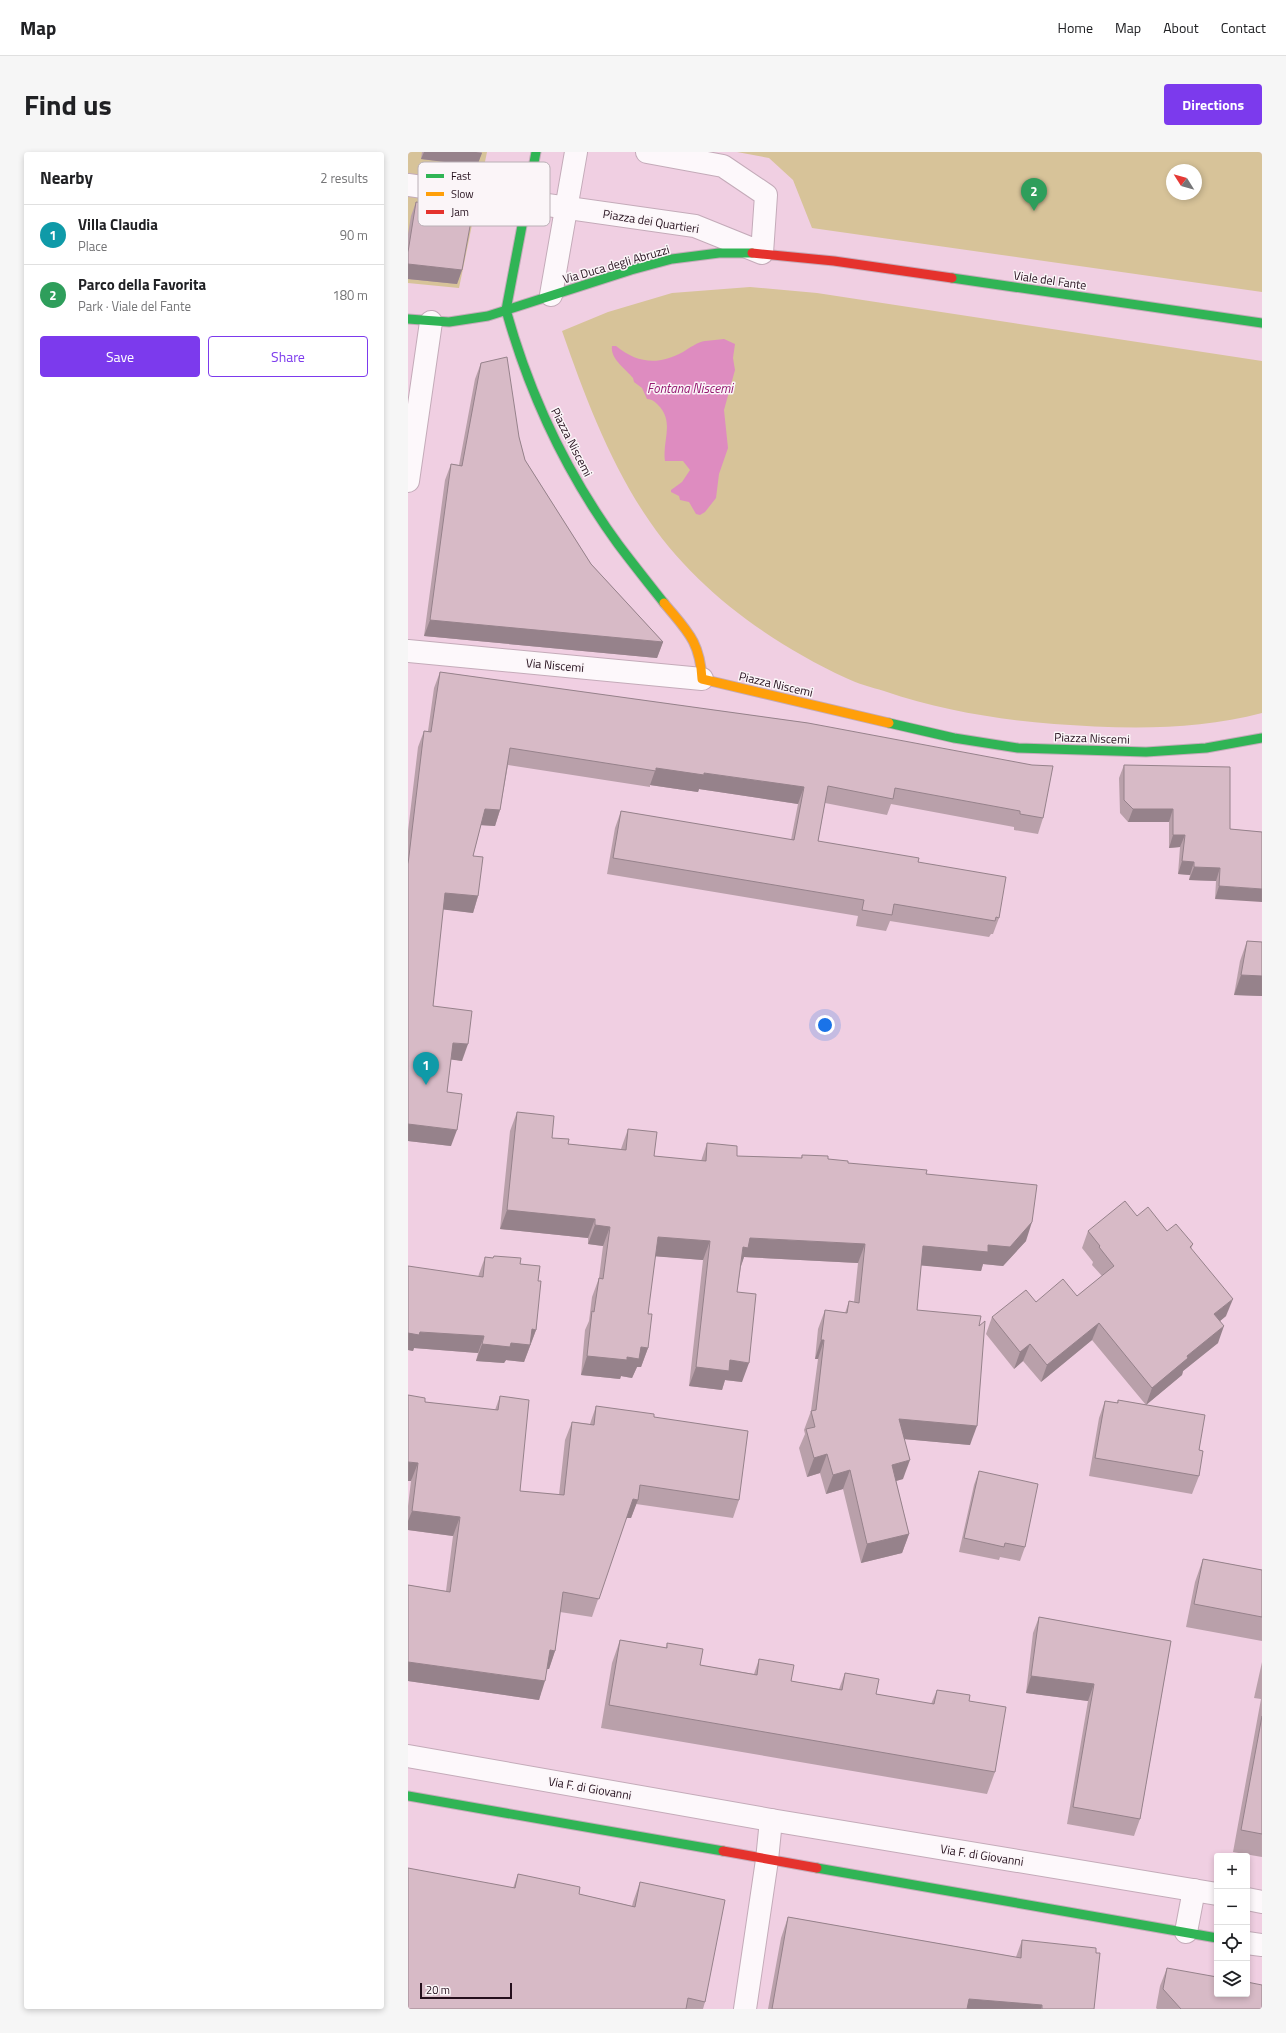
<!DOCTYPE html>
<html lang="en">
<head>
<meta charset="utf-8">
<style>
  body { margin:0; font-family:"Titillium Web",sans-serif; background:#f6f6f6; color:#202124 }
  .controls { position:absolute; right:12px; bottom:12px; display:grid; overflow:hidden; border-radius:4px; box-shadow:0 2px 6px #0003 }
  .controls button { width:36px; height:36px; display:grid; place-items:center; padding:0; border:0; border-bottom:1px solid #e0e0e0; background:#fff; color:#202124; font:20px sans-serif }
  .compass { position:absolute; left:758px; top:12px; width:36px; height:36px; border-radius:50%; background:#fff; box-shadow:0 2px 6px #0003; rotate:307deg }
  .scale { position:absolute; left:12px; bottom:10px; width:92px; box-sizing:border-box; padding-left:4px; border:2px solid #240f1c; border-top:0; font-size:11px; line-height:14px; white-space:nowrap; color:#240f1c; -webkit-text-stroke:3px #fbf5f8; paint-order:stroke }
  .you { position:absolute; left:417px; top:873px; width:14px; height:14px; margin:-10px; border:3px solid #fff; border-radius:50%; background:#1a73e8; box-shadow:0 0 0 6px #1a73e833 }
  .badge { display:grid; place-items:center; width:26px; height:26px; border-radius:50%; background:#7c3aed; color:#fff; font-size:13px; font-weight:700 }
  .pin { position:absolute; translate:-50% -33px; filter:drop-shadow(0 1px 2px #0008) }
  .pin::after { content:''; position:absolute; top:21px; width:14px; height:12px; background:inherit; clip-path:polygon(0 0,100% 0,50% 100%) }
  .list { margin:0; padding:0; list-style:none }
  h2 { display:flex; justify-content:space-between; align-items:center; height:52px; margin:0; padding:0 16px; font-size:17px }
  h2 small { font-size:13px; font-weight:400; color:#757577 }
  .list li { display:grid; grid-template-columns:26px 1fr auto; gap:12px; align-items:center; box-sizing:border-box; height:60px; padding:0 16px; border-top:1px solid #e0e0e0 }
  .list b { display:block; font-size:15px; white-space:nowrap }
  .list p { margin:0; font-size:13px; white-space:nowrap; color:#757577 }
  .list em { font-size:13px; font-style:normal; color:#757577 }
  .actions { display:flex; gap:8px; padding:12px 16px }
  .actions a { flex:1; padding:9px 0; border:1px solid #7c3aed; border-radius:4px; text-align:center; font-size:14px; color:#7c3aed }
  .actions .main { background:#7c3aed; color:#fff }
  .icon { flex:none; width:22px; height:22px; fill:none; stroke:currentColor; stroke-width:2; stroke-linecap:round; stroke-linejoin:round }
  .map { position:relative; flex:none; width:854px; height:1857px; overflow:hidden; border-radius:4px }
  header { display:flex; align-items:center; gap:24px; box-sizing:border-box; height:56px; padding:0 20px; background:#fff; border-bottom:1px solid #e0e0e0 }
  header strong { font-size:19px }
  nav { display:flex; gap:22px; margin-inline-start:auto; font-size:14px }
  .intro { display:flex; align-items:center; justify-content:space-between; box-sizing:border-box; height:96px; padding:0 24px }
  h1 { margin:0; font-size:28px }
  .button { padding:10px 18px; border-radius:4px; background:#7c3aed; color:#fff; font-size:14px; font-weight:700 }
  main { display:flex; gap:24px; padding:0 24px }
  aside { flex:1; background:#fff; border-radius:4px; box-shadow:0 2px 6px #0003 }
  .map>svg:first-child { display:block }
  .green { fill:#d7c399; fill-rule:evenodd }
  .water { fill:#de8cc0 }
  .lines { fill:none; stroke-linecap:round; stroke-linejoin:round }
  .street-casing { stroke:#c4abb9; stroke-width:24 }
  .fast-casing { stroke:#c4abb9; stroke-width:11 }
  .slow-casing { stroke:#c4abb9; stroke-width:11 }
  .jam-casing { stroke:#c4abb9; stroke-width:11 }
  .street { stroke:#fdf8fb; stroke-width:22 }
  .fast { stroke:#30b455; stroke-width:9 }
  .slow { stroke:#ff9f0a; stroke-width:9 }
  .jam { stroke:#e5322d; stroke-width:9 }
  .wall { fill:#b9a0aa }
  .shaded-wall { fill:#96828b }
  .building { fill:#d7bac6; stroke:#96828b }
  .labels { text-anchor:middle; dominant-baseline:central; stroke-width:3; stroke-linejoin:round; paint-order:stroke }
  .street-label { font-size:12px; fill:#240f1c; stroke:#fbf5f8 }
  .water-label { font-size:13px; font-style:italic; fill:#951971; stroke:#fbf5f8 }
  .key { fill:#fbf5f8; stroke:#bab0b6; stroke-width:1 }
  .key-label { font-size:11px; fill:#240f1c }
</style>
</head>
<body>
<header>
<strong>Map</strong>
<nav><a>Home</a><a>Map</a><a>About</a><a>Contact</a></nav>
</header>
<div class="intro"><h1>Find us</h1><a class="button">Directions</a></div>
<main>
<aside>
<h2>Nearby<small>2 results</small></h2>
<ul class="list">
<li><span class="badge" style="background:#0f9aa8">1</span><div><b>Villa Claudia</b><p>Place</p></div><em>90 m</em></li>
<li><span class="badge" style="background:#2e9e5b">2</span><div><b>Parco della Favorita</b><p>Park · Viale del Fante</p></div><em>180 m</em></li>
</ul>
<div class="actions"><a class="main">Save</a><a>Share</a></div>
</aside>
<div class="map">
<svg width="854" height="1857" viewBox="0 0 854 1857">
  <rect width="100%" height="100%" fill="#f0cfe2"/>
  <g class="green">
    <polygon points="0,0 79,0 51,136 0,131"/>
    <path d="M 329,0 L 854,0 L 854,140 L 404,76 L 385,28 L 361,6 ZM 764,18 L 788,18 L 788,42 L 764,42 Z"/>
    <path d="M 342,135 L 409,141 L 854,209 L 854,561 C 787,579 714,577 646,572 C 586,567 532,558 476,539 C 463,535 450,532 438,526 C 359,489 284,435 236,361 C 200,306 176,242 154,179 L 200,160 L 264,141 Z"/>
  </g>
  <path class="water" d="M 316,187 L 327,192 L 325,206 L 327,218 L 316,258 L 320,296 L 311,322 L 308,346 L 297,360 L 292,363 L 288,362 L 281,350 L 272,348 L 271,344 L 263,340 L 263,338 L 274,330 L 282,318 L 275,309 L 257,309 C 254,290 266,272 252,255 C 248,251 245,247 239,247 L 234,236 L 226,230 L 225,226 C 218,217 202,207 204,194 L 208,194 C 230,212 251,213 275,200 C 281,196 290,190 297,189 C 304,188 310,188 316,187 Z"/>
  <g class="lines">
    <g class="street-casing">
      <g id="street">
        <polyline points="0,33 287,74 354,101 358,43 315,14 239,0"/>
        <polyline points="143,143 168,0"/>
        <polyline points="0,329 23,170"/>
        <polyline points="0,499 294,527"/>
        <polyline points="0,1604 363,1668 809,1742"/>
        <polyline points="839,1747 854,1750"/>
        <polyline points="778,1780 786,1738"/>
        <polyline points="839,1791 854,1793"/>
        <polyline points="337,1857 359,1708 363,1668"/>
      </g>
    </g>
    <g class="fast-casing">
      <g id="fast">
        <path d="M 128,0 L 98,158 C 121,241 159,322 210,392 C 225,412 241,432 256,451"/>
        <polyline points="544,126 854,171"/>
        <polyline points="0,167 41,170 80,164 223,118 264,107 311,101 344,101"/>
        <polyline points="481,571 546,586 610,596 738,600 798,596 854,586"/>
        <polyline points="0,1644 315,1699"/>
        <polyline points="409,1716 809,1786"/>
      </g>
    </g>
    <g class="slow-casing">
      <path id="slow" d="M 256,451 C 279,479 292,489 294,527 L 481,571"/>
    </g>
    <g class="jam-casing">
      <g id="jam">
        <polyline points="344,101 426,109 544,126"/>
        <polyline points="315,1699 409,1716"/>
      </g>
    </g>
    <use href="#street" class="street"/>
    <use href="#fast" class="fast"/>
    <use href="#slow" class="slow"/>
    <use href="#jam" class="jam"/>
  </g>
  <g class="wall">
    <polygon points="14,0 74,0 69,14 13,7"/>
    <polygon points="8,50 54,118 49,132 0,127 0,82 3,64"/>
    <polygon points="73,211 111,285 117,308 183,412 255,490 249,506 16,484 37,328 43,312 51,313 67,227"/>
    <polygon points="32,520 400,571 635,666 630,682 606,678 606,675 483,652 479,663 417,651 410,689 510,710 591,766 585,782 583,782 581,785 482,769 478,779 448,774 450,764 199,722 207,676 213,659 383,688 390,652 291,637 290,640 242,633 242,635 100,613 92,658 87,674 73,673 65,704 70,744 65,761 35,757 25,854 54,909 43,907 39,940 43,994 0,989 0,679 10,595 16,579 20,579 26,536"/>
    <polygon points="716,613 822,677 854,680 807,747 808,729 781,728 782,723 770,722 772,695 761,696 761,670 720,670 712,661 711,626"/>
    <polygon points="839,789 854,790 854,844 826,843 832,809"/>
    <polygon points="109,960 144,986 160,992 213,997 220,977 246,1004 293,1009 299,991 329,1004 393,1006 394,1003 440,1011 518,1022 618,1089 595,1114 575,1112 573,1119 513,1113 509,1158 571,1174 562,1293 496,1287 495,1327 488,1329 501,1382 494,1401 453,1411 435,1337 418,1342 412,1321 399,1325 391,1296 397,1282 396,1278 403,1259 410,1207 407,1207 410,1177 417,1158 437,1161 441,1149 446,1150 450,1111 336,1105 333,1114 329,1140 334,1230 317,1228 314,1238 281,1234 295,1108 247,1104 240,1162 240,1196 233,1215 229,1215 224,1226 213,1224 212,1227 173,1223 177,1178 181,1169 184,1145 191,1126 195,1094 180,1092 180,1086 92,1077 102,979"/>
    <polygon points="729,1064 785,1092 783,1097 818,1164 812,1169 810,1191 775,1219 774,1223 738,1253 791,1298 791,1324 784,1342 681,1324 691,1266 697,1249 709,1251 710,1248 738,1253 684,1188 633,1230 615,1209 606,1217 578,1182 584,1165 628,1150 669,1144 694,1124 684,1113 685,1110 674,1096 680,1079"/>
    <polygon points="86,1104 112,1112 130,1129 128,1178 116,1210 98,1208 96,1211 68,1209 70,1201 6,1196 5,1199 0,1198 70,1125 71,1122 77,1105 85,1106"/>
    <polygon points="92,1244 112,1339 151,1343 157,1288 164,1270 182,1272 188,1254 246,1265 331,1348 325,1366 228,1352 223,1366 218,1366 184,1465 152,1460 147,1499 141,1517 139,1517 131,1548 0,1529 0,1433 38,1439 45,1384 0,1378 0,1354 3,1329 17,1250 87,1258"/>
    <polygon points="571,1319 617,1395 612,1409 592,1405 591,1408 551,1400 566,1333"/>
    <polygon points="795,1407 854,1418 854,1489 778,1475 787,1430"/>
    <polygon points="631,1465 763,1489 732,1667 726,1684 659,1672 680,1549 618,1541 625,1481"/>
    <polygon points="212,1488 258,1496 259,1491 292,1513 346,1522 351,1507 383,1529 431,1537 437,1521 468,1542 523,1552 529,1538 561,1549 587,1620 579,1642 193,1576 204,1511"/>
    <polygon points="854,1510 854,1705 825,1700 853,1547 846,1546"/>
    <polygon points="110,1722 171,1742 224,1754 225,1750 232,1730 297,1850 295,1857 0,1857 105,1736"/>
    <polygon points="380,1765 608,1805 614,1788 686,1857 360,1857 373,1786"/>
    <polygon points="759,1816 854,1857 749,1857 748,1856 752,1834"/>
  </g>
  <g class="shaded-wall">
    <polygon points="16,0 68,0 74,1 69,14 13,7"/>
    <polygon points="0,112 54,118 49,132 0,127"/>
    <polygon points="22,468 255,490 249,506 16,484"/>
    <polygon points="248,616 296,621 396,635 390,652 291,637 290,640 242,633"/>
    <polygon points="77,657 92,658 87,674 71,673"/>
    <polygon points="725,657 765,657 761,670 720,670"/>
    <polygon points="765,683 777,683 772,695 761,696"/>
    <polygon points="774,709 786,710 782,723 770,722"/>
    <polygon points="786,715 812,716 808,729 781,728"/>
    <polygon points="811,734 854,737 854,750 807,747"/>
    <polygon points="37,741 70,744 65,761 31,757"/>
    <polygon points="833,823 854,824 854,844 826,843"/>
    <polygon points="45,891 60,892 54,909 39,907"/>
    <polygon points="0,972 49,978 43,994 0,989"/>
    <polygon points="99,1058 187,1067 180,1086 92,1077"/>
    <polygon points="624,1070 618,1089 595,1114 575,1112 573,1119 508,1113 515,1094 580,1093"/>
    <polygon points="187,1073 202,1075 195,1094 180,1092"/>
    <polygon points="250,1085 302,1089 295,1108 243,1104"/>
    <polygon points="342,1086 457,1092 450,1111 336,1105 333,1114 335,1095"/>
    <polygon points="825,1147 818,1164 800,1179 806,1162"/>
    <polygon points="691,1171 684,1188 633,1230 639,1213"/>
    <polygon points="816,1174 810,1191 775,1219 774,1223 738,1253 744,1236 779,1204"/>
    <polygon points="124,1177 128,1178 116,1210 98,1208 96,1211 68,1209 74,1192"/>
    <polygon points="12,1180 76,1184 70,1201 6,1196 5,1199 0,1198 0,1181"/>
    <polygon points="413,1188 416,1188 410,1207 407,1207"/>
    <polygon points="622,1192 615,1209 606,1217 612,1200"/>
    <polygon points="233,1195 240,1196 233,1215 229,1215 224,1226 213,1224 212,1227 173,1223 179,1204 219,1205"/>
    <polygon points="322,1208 341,1211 334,1230 317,1228 314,1238 281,1234 288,1215"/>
    <polygon points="491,1267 569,1274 562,1293 484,1286"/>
    <polygon points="419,1302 412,1321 399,1325 406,1306"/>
    <polygon points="502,1308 495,1327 477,1332 484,1313"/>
    <polygon points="0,1310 10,1311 3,1329 0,1329"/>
    <polygon points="442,1318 435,1337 418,1342 425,1323"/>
    <polygon points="225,1347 230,1348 223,1366 218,1366"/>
    <polygon points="4,1359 52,1365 45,1384 0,1378 0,1369"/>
    <polygon points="501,1382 494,1401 453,1411 459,1392"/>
    <polygon points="142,1498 147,1499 141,1517 135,1517"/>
    <polygon points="0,1510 137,1529 131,1548 0,1529"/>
    <polygon points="623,1524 686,1532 680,1549 618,1541"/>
    <polygon points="561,1847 634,1853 633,1857 557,1857"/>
  </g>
  <g class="building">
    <polygon points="8,50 65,58 54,118 0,112 0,100"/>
    <polygon points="99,205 111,285 117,308 183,412 255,490 22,468 43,312 54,314 73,211"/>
    <polygon points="32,520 400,571 624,613 645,614 635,666 612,662 612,659 487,636 485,647 420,634 410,689 511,706 510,710 598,725 591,766 588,765 587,769 486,752 484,763 454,758 456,748 205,706 213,659 386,688 396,635 296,621 296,623 248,616 248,619 102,596 92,658 77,657 65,704 75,705 70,744 37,741 25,854 64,859 60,892 45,891 39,940 54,942 49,978 0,972 0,712 16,579 23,580"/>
    <polygon points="716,613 822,615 822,677 854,680 854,737 811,734 812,716 786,715 786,710 774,709 777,683 765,683 765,657 725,657 716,648"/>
    <polygon points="839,789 854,790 854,824 833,823"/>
    <polygon points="109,960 146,964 144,986 161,987 160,992 218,998 220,977 249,980 246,1004 298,1009 299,991 329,994 329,1004 394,1006 394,1003 420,1004 420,1007 440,1009 440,1011 519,1018 518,1022 629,1033 624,1070 602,1095 580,1093 580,1100 515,1094 509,1158 573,1164 571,1174 577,1169 569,1274 491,1267 502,1308 484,1313 501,1382 459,1392 442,1318 425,1323 419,1302 406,1306 398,1277 407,1275 403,1259 408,1258 416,1188 413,1188 417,1158 439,1161 441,1149 451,1151 457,1092 342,1086 340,1096 335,1095 329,1140 348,1142 341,1211 322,1208 321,1219 288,1215 302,1089 250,1085 240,1162 244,1162 240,1196 233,1195 231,1207 219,1205 219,1208 179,1204 184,1159 186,1160 191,1126 195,1127 202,1075 187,1073 187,1067 99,1058"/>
    <polygon points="717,1049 729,1064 740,1055 759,1079 768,1072 785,1092 782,1095 825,1147 806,1162 816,1174 779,1204 780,1206 744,1236 691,1171 639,1213 622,1192 612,1200 584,1165 618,1138 628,1150 655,1127 669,1144 706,1114 691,1095 692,1094 680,1079"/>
    <polygon points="86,1104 113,1106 112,1112 132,1114 130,1129 133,1129 128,1178 124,1177 122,1193 103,1191 102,1195 74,1192 76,1184 12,1180 11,1183 0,1181 0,1114 75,1125 77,1105 85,1106"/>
    <polygon points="0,1243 17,1246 17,1250 90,1258 92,1244 121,1248 112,1339 156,1343 164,1270 186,1273 188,1254 246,1262 246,1265 340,1279 331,1348 232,1333 230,1348 225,1347 191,1447 155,1440 147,1499 142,1498 137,1529 0,1510 0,1433 42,1440 52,1365 4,1359 10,1311 0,1310"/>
    <polygon points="710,1248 797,1263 791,1298 795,1299 791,1324 687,1306 697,1249 710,1251"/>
    <polygon points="571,1319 630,1332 617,1395 597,1391 596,1395 556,1386"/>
    <polygon points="795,1407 854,1418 854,1465 786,1452"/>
    <polygon points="631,1465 763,1489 732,1667 665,1655 686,1532 623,1524"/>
    <polygon points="212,1488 259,1496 259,1491 295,1497 292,1513 349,1523 351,1507 386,1513 383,1529 434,1538 437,1521 471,1527 468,1542 526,1552 529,1538 562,1543 561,1549 598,1555 587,1620 201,1553"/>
    <polygon points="854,1564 854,1682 833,1678"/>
    <polygon points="0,1716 107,1736 110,1722 172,1735 171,1742 227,1755 232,1730 317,1748 297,1850 280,1846 278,1857 0,1857"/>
    <polygon points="380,1765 613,1806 614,1788 688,1796 688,1801 692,1801 686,1857 634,1857 634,1853 561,1847 559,1857 364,1857"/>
    <polygon points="759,1816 809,1825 809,1842 839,1842 839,1830 854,1833 854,1857 773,1857 755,1837"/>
  </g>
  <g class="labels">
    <g class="street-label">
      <text transform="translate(243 69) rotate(9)">Piazza dei Quartieri</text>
      <text transform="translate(208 112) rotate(-16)">Via Duca degli Abruzzi</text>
      <text transform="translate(642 128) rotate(8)">Viale del Fante</text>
      <text transform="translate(164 290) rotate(63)">Piazza Niscemi</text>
      <text transform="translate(147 513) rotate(5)">Via Niscemi</text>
      <text transform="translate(368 532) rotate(13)">Piazza Niscemi</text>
      <text transform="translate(684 586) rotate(2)">Piazza Niscemi</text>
      <text transform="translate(182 1636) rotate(10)">Via F. di Giovanni</text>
      <text transform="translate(574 1703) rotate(9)">Via F. di Giovanni</text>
    </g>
    <g class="water-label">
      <text x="282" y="236">Fontana Niscemi</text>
    </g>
  </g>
  <rect x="10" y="10" width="132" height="64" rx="6" class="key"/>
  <rect x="18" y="22" width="18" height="4" fill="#30b455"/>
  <rect x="18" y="40" width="18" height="4" fill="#ff9f0a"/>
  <rect x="18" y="58" width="18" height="4" fill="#e5322d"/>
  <g class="key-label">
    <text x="43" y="28">Fast</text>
    <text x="43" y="46">Slow</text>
    <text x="43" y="64">Jam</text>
  </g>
</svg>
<div class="controls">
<button>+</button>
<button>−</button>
<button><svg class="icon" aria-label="locate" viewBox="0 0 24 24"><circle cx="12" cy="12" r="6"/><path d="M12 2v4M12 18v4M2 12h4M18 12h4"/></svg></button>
<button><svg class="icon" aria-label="layers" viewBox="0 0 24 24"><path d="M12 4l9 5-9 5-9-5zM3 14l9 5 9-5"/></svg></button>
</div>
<svg class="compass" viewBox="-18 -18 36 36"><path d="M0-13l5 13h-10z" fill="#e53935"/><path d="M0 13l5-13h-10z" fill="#757577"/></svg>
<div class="scale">20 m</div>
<div class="you"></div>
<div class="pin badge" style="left:18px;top:933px;background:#0f9aa8">1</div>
<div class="pin badge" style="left:626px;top:59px;background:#2e9e5b">2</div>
</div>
</main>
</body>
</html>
